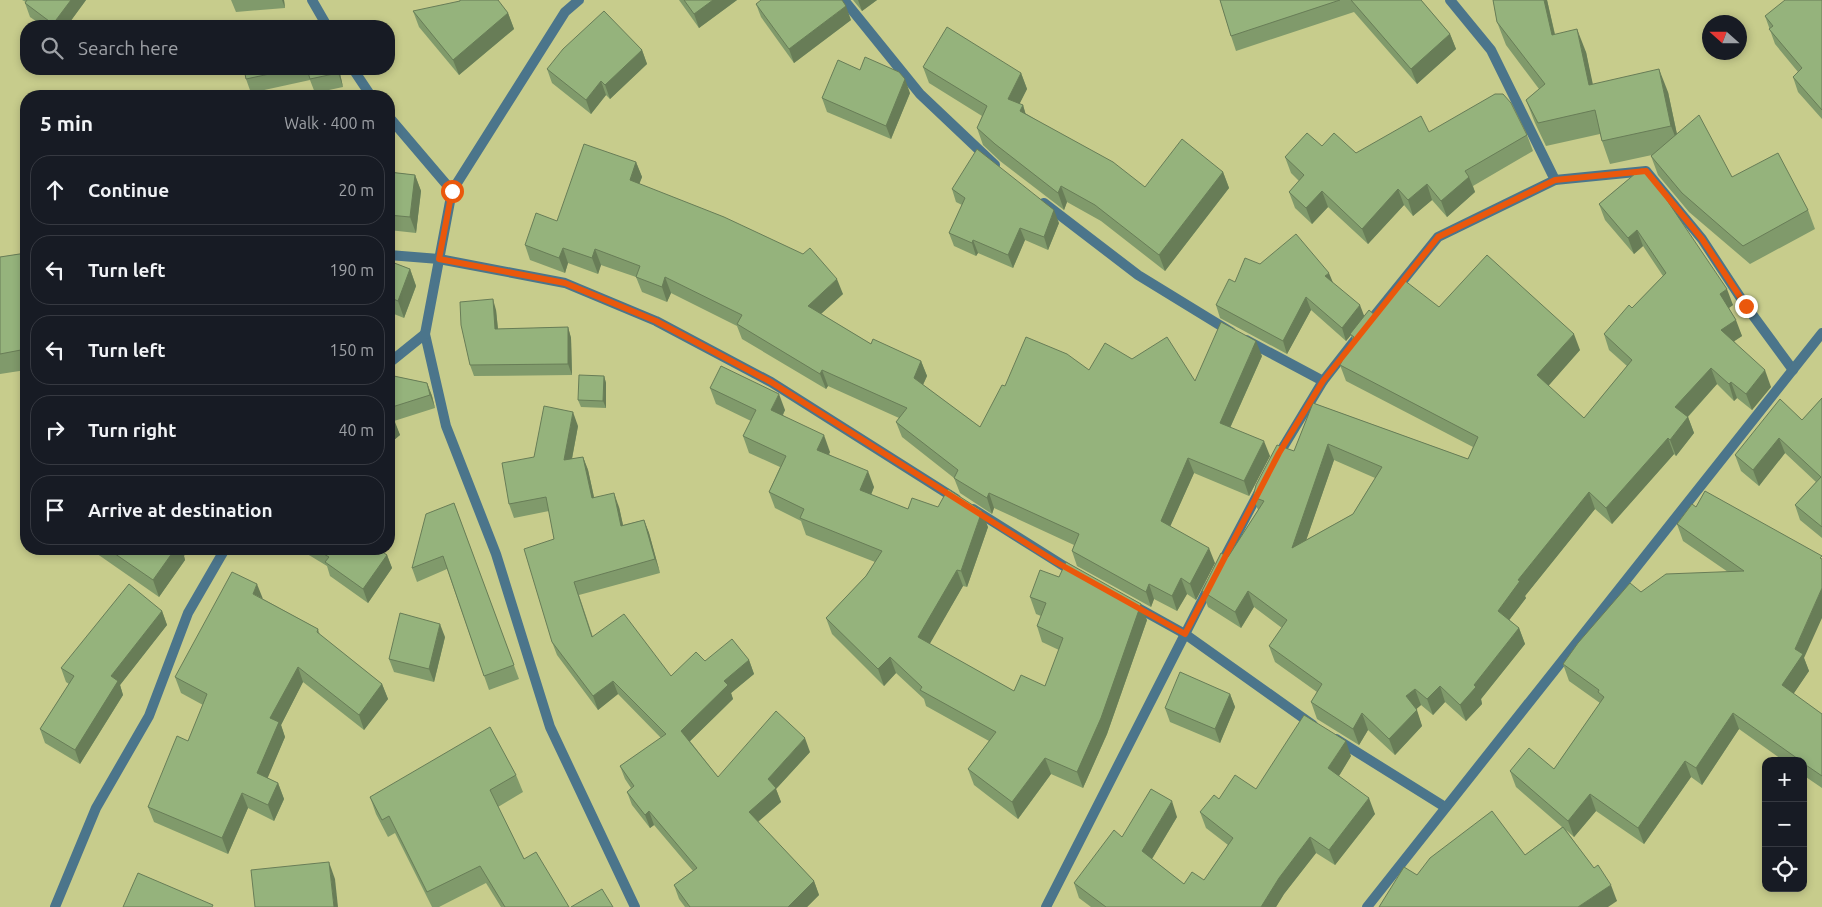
<!DOCTYPE html>
<html lang="en">
<head>
<meta charset="utf-8">
<style>
  body { margin:0; font-family:Ubuntu,sans-serif; background:#242831; color:#f1f3f6 }
  .controls { position:absolute; right:15px; bottom:15px; display:grid; overflow:hidden; border-radius:10px; box-shadow:0 2px 8px #0003 }
  .controls button { width:45px; height:45px; display:grid; place-items:center; padding:0; border:0; border-bottom:1px solid #363941; background:#171b24; color:#f1f3f6; font:25px sans-serif }
  .compass { position:absolute; left:1702px; top:15px; width:45px; height:45px; border-radius:50%; background:#171b24; box-shadow:0 2px 8px #0003; rotate:291deg }
  .stop { position:absolute; width:15px; height:15px; margin:-11px; border:4px solid #ea580c; border-radius:50%; background:#fff }
  .stop.end { background:#ea580c; border-color:#fff; box-shadow:0 1px 5px #0008 }
  .list { margin:0; padding:0; list-style:none }
  h2 { display:flex; justify-content:space-between; align-items:center; height:65px; margin:0; padding:0 20px; font-size:21px }
  h2 small { font-size:16px; font-weight:400; color:#9ea1a6 }
  .list li { display:grid; grid-template-columns:32px 1fr auto; gap:15px; align-items:center; box-sizing:border-box; height:70px; margin:0 10px 10px; padding:0 10px; border:1px solid #363941; border-radius:20px }
  .list b { display:block; font-size:19px; white-space:nowrap }
  .list em { font-size:16px; font-style:normal; color:#9ea1a6 }
  .icon { flex:none; width:28px; height:28px; fill:none; stroke:currentColor; stroke-width:2; stroke-linecap:round; stroke-linejoin:round }
  .map { position:relative; flex:none; width:1822px; height:907px; overflow:hidden }
  .search { position:absolute; background:#171b24; box-shadow:0 2px 8px #0003; left:20px; top:20px; width:375px; height:55px; display:flex; align-items:center; gap:12px; box-sizing:border-box; padding:0 18px; border-radius:20px; color:#9ea1a6; font-size:19px }
  .panel { position:absolute; background:#171b24; box-shadow:0 2px 8px #0003; left:20px; top:90px; width:375px; height:465px; border-radius:20px }
  .map>svg:first-child { display:block }
  .lines { fill:none; stroke-linecap:round; stroke-linejoin:round }
  .minor { stroke:#4b758b; stroke-width:10 }
  .tertiary { stroke:#4b758b; stroke-width:10 }
  .wall { fill:#809a6b; fill-rule:evenodd }
  .shaded-wall { fill:#687d57 }
  .building { fill:#95b37c; stroke:#687d57; fill-rule:evenodd }
  .route { stroke:#ea580c; stroke-width:6 }
</style>
</head>
<body>
<div class="map">
<svg width="1822" height="907" viewBox="0 0 1822 907">
  <rect width="100%" height="100%" fill="#c7cc8c"/>
  <g class="lines">
    <g class="minor">
      <polyline points="312,0 327,26"/>
      <polyline points="579,0 565,12 452,191 425,334 446,426 496,554 550,727 635,907"/>
      <polyline points="844,0 920,94 995,165"/>
      <polyline points="1450,0 1491,50 1555,180"/>
      <polyline points="353,69 371,96"/>
      <polyline points="389,117 452,191"/>
      <polyline points="1044,203 1138,275 1231,332"/>
      <polyline points="389,255 439,259 565,283 656,321 771,382 956,499"/>
      <polyline points="1367,325 1438,237 1555,180 1646,171 1702,239 1746,306 1793,370"/>
      <polyline points="1246,340 1323,381"/>
      <polyline points="389,363 425,334"/>
      <polyline points="1276,459 1323,381 1355,340"/>
      <polyline points="973,509 1075,573"/>
      <polyline points="1219,568 1260,490"/>
      <polyline points="1131,604 1185,634 1313,725"/>
      <polyline points="1336,739 1445,807"/>
      <polyline points="55,907 96,808 149,716 188,613 225,549"/>
      <polyline points="1046,907 1210,585"/>
    </g>
    <polyline class="tertiary" points="1367,907 1822,333"/>
  </g>
  <g class="wall">
    <polygon points="22,0 86,0 67,26 43,26 30,17 25,3 26,2"/>
    <polygon points="231,0 284,0 285,8 236,12"/>
    <polygon points="679,0 737,0 699,28"/>
    <polygon points="853,0 877,0 862,11"/>
    <polygon points="1220,0 1421,0 1450,34 1456,49 1417,84 1354,12 1236,51 1231,36"/>
    <polygon points="1493,0 1547,0 1555,34 1586,52 1592,84 1668,92 1677,134 1732,177 1808,210 1815,229 1750,264 1689,212 1658,175 1651,156 1652,155 1610,164 1602,141 1600,134 1546,146 1535,123 1526,100 1539,89 1506,45 1497,22"/>
    <polygon points="1822,0 1822,119 1798,92 1793,77 1798,72 1775,44 1765,16"/>
    <polygon points="756,4 851,20 794,63 761,17"/>
    <polygon points="413,11 508,13 514,29 459,75 419,27"/>
    <polygon points="642,50 647,64 610,99 606,95 591,114 552,83 547,69"/>
    <polygon points="923,67 1021,73 1027,89 1019,104 1023,105 1025,113 1145,187 1223,172 1229,188 1165,271 1101,221 1067,202 1064,210 1000,161 983,145 977,128 982,116 929,83"/>
    <polygon points="244,69 339,69 343,87 315,93 310,80 251,93 246,79"/>
    <polygon points="910,93 891,139 827,112 822,98"/>
    <polygon points="1429,132 1527,135 1533,151 1473,186 1475,192 1447,217 1432,200 1413,216 1404,205 1368,244 1328,207 1312,224 1295,208 1289,192 1299,181 1291,173 1285,157 1322,146 1356,153"/>
    <polygon points="636,162 642,177 639,184 843,294 821,314 871,344 921,361 927,376 923,385 980,427 1005,386 1089,370 1132,359 1195,381 1262,356 1230,428 1270,456 1249,496 1194,473 1170,526 1215,563 1196,600 1187,594 1177,611 1154,599 1151,607 1077,566 1072,551 1074,545 994,508 992,514 960,493 954,478 902,437 896,422 899,418 828,386 826,389 742,339 737,326 671,293 667,302 642,292 636,277 601,265 598,274 568,263 565,273 530,260 525,245"/>
    <path d="M 1642,168 L 1733,305 L 1729,308 L 1742,336 L 1734,341 L 1771,387 L 1752,410 L 1737,398 L 1734,401 L 1717,384 L 1688,417 L 1694,433 L 1676,456 L 1674,454 L 1612,524 L 1595,509 L 1525,596 L 1526,598 L 1509,620 L 1519,628 L 1525,644 L 1481,699 L 1482,704 L 1466,721 L 1445,702 L 1433,715 L 1421,705 L 1416,709 L 1422,726 L 1395,755 L 1368,730 L 1359,745 L 1317,719 L 1311,702 L 1317,692 L 1275,662 L 1269,646 L 1282,628 L 1254,607 L 1241,628 L 1208,607 L 1202,591 L 1228,557 L 1258,510 L 1253,497 L 1294,451 L 1313,403 L 1468,459 L 1473,447 L 1346,381 L 1340,365 L 1353,340 L 1351,335 L 1346,341 L 1311,310 L 1287,354 L 1220,318 L 1216,305 L 1235,282 L 1260,264 L 1332,282 L 1364,317 L 1377,317 L 1439,307 L 1580,350 L 1548,386 L 1584,418 L 1627,366 L 1609,350 L 1604,334 L 1632,308 L 1663,276 L 1643,246 L 1634,254 L 1605,220 L 1599,204 ZM 1334,460 L 1375,478 L 1353,514 L 1306,540 Z"/>
    <polygon points="389,172 415,175 421,191 416,233 389,230"/>
    <polygon points="952,189 1059,223 1048,250 1025,240 1013,268 978,253 976,256 954,246 949,233 962,205 956,202"/>
    <polygon points="26,253 26,370 0,374 0,257"/>
    <polygon points="389,261 410,269 416,286 404,318 389,312"/>
    <polygon points="496,310 498,329 568,327 571,338 572,375 474,376 470,365"/>
    <polygon points="389,375 427,383 432,396 435,408 394,421 400,435 389,444"/>
    <polygon points="604,376 606,383 606,408 581,407 578,400"/>
    <polygon points="710,388 785,410 783,415 830,452 829,454 874,487 871,495 908,509 988,527 967,587 963,586 929,644 1014,691 1045,686 1059,650 1042,642 1037,626 1041,616 1036,614 1030,597 1147,620 1107,734 1083,788 1051,774 1018,819 974,785 968,769 989,741 926,706 924,699 896,673 884,686 832,634 826,618 866,576 875,562 806,535 801,521 775,508 769,492 780,467 749,453 743,436 751,421 716,404"/>
    <polygon points="1822,398 1822,538 1800,520 1795,505 1816,482 1785,453 1759,486 1741,471 1735,455 1802,420"/>
    <polygon points="578,426 572,459 583,457 588,470 594,497 619,507 623,525 644,520 649,533 660,573 579,595 593,637 671,676 705,661 749,660 754,674 731,693 733,699 690,741 718,777 810,752 776,789 781,802 758,822 814,881 819,895 807,907 685,907 679,899 674,885 693,871 654,825 650,828 632,805 627,792 631,788 625,779 620,766 661,738 618,694 598,710 557,655 552,642 554,539 549,511 514,518 509,504 534,457"/>
    <polygon points="1705,491 1804,658 1809,671 1793,694 1822,714 1822,788 1803,775 1803,761 1784,761 1739,729 1702,785 1691,777 1644,844 1596,811 1574,837 1566,830 1617,901 1417,875 1525,855 1562,827 1516,787 1510,771 1554,769 1600,703 1569,681 1563,664 1641,592 1728,572 1683,541 1677,524 1696,507"/>
    <polygon points="454,503 519,679 489,690 447,569 417,582 412,568"/>
    <polygon points="92,549 187,549 184,556 185,560 159,597 93,551"/>
    <polygon points="299,549 378,549 387,555 392,568 368,603 330,576 327,566"/>
    <polygon points="263,599 318,629 320,635 382,684 388,699 364,730 303,682 281,725 285,737 267,778 278,783 284,799 274,821 248,808 228,854 154,822 148,807 188,741 203,705 181,693 175,677"/>
    <polygon points="162,611 167,625 120,685 123,695 80,764 45,743 40,729 69,684 66,682 61,668"/>
    <polygon points="445,637 434,682 394,672 389,659"/>
    <polygon points="1230,694 1235,707 1220,743 1170,722 1165,708"/>
    <polygon points="1351,756 1339,776 1375,814 1335,865 1316,853 1284,894 1276,907 1091,907 1079,898 1074,883 1122,837 1177,817 1152,859 1184,884 1204,880 1228,845 1206,828 1200,812 1219,799 1256,789"/>
    <polygon points="516,775 523,792 498,807 524,859 569,907 501,907 486,883 439,907 432,907 395,833 388,837 376,814 370,797"/>
  </g>
  <g class="shaded-wall">
    <polygon points="71,0 86,0 67,26 54,26 53,24"/>
    <polygon points="282,0 284,0 285,8"/>
    <polygon points="713,0 737,0 699,28 694,14"/>
    <polygon points="858,0 877,0 862,11"/>
    <polygon points="1544,0 1547,0 1560,58 1552,35"/>
    <polygon points="846,6 851,20 794,63 789,49"/>
    <polygon points="508,13 514,29 459,75 453,60"/>
    <polygon points="1577,29 1586,52 1598,108 1589,85"/>
    <polygon points="1450,34 1456,49 1417,84 1411,69"/>
    <polygon points="642,50 647,64 610,99 605,85"/>
    <polygon points="337,69 339,69 343,87 338,73"/>
    <polygon points="1659,69 1668,92 1680,149 1671,126"/>
    <polygon points="1021,73 1027,89 1014,115 1008,99"/>
    <polygon points="905,79 910,93 891,139 886,126"/>
    <polygon points="601,81 606,95 591,114 586,100"/>
    <polygon points="1023,105 1028,122 1020,111"/>
    <polygon points="636,162 642,177 635,195 630,180"/>
    <polygon points="1223,172 1229,188 1165,271 1159,255"/>
    <polygon points="415,175 421,191 416,233 410,217"/>
    <polygon points="1469,177 1475,192 1447,217 1441,201"/>
    <polygon points="1427,184 1432,200 1413,216 1408,200"/>
    <polygon points="1061,186 1067,202 1064,210 1058,193"/>
    <polygon points="1398,189 1404,205 1368,244 1362,229"/>
    <polygon points="1322,191 1328,207 1312,224 1306,208"/>
    <polygon points="1054,210 1059,223 1048,250 1044,237"/>
    <polygon points="1020,228 1025,240 1013,268 1008,255"/>
    <polygon points="1637,230 1643,246 1634,254 1628,238"/>
    <polygon points="973,240 978,253 976,256 972,243"/>
    <polygon points="563,248 568,263 565,273 559,258"/>
    <polygon points="595,249 601,265 598,274 592,258"/>
    <polygon points="410,269 416,286 404,318 398,301"/>
    <polygon points="1329,273 1334,285 1325,276"/>
    <polygon points="665,277 671,293 667,302 662,287"/>
    <polygon points="837,279 843,294 813,321 808,306"/>
    <polygon points="1727,289 1733,305 1726,310 1720,294"/>
    <polygon points="1306,297 1311,310 1287,354 1283,341"/>
    <polygon points="493,299 496,310 499,340 495,329"/>
    <polygon points="1360,305 1365,318 1346,341 1342,328"/>
    <polygon points="1736,320 1742,336 1727,346 1721,330"/>
    <polygon points="568,327 571,338 572,375 568,364"/>
    <polygon points="1574,334 1580,350 1543,392 1537,375"/>
    <polygon points="1256,341 1262,356 1225,439 1220,423"/>
    <polygon points="921,361 927,376 919,393 914,378"/>
    <polygon points="1711,368 1717,384 1681,424 1675,407"/>
    <polygon points="822,370 828,386 826,389 820,374"/>
    <polygon points="1765,370 1771,387 1752,410 1746,394"/>
    <polygon points="604,376 606,383 606,408 603,401"/>
    <polygon points="1731,382 1737,398 1734,401 1729,384"/>
    <polygon points="427,383 432,396 435,408 430,395"/>
    <polygon points="779,394 785,410 777,426 771,410"/>
    <polygon points="573,412 578,426 569,474 564,460"/>
    <polygon points="1688,417 1694,433 1676,456 1670,440"/>
    <polygon points="395,422 400,435 389,444 389,427"/>
    <polygon points="824,435 830,452 823,466 817,450"/>
    <polygon points="1668,438 1674,454 1612,524 1606,508"/>
    <polygon points="1779,438 1785,453 1759,486 1753,470"/>
    <polygon points="1264,441 1270,456 1249,496 1244,481"/>
    <polygon points="1328,444 1334,460 1298,564 1292,548"/>
    <polygon points="583,457 588,470 597,511 592,498"/>
    <polygon points="1188,458 1194,473 1166,536 1161,521"/>
    <polygon points="868,471 874,487 866,507 860,490"/>
    <polygon points="1589,492 1595,509 1525,596 1526,598 1504,627 1498,611 1518,580"/>
    <polygon points="614,493 619,507 626,539 621,526"/>
    <polygon points="989,493 994,508 992,514 987,498"/>
    <polygon points="982,511 988,527 967,587 961,571"/>
    <polygon points="644,520 649,533 660,573 655,559"/>
    <polygon points="1209,548 1215,563 1196,600 1190,584"/>
    <polygon points="175,549 187,549 184,556 185,560 159,597 153,580"/>
    <polygon points="387,555 392,568 368,603 363,589"/>
    <polygon points="957,570 963,586 924,654 918,637"/>
    <polygon points="1181,578 1187,594 1177,611 1172,596"/>
    <polygon points="257,584 263,599 253,594"/>
    <polygon points="1149,584 1154,599 1151,607 1146,592"/>
    <polygon points="1822,588 1822,618 1804,658 1809,671 1788,702 1782,685 1795,649"/>
    <polygon points="1248,591 1254,607 1241,628 1235,612"/>
    <polygon points="1141,604 1147,620 1107,734 1083,788 1077,772"/>
    <polygon points="162,611 167,625 120,685 123,695 80,764 75,750 111,676"/>
    <polygon points="440,624 445,637 434,682 429,669"/>
    <polygon points="1519,628 1525,644 1481,699 1482,704 1466,721 1460,705 1474,685"/>
    <polygon points="890,657 896,673 884,686 878,669"/>
    <polygon points="749,660 754,674 731,693 733,699 686,745 681,731 724,681"/>
    <polygon points="298,667 303,682 281,725 285,737 263,789 257,773 270,718"/>
    <polygon points="613,681 618,694 598,710 593,696"/>
    <polygon points="382,684 388,699 364,730 359,715"/>
    <polygon points="1440,686 1445,702 1433,715 1427,699"/>
    <polygon points="1415,689 1421,705 1412,713 1406,696"/>
    <polygon points="1230,694 1235,707 1220,743 1215,729"/>
    <polygon points="1417,710 1422,726 1395,755 1389,739"/>
    <polygon points="1362,713 1368,730 1359,745 1353,729"/>
    <polygon points="1733,713 1739,729 1702,785 1696,768"/>
    <polygon points="805,738 810,752 776,789 781,802 754,825 749,812 768,779"/>
    <polygon points="1346,741 1351,756 1334,784 1328,768"/>
    <polygon points="1045,758 1051,774 1018,819 1012,802"/>
    <polygon points="1685,761 1691,777 1644,844 1638,828"/>
    <polygon points="278,783 284,799 274,821 268,805"/>
    <polygon points="242,793 248,808 228,854 222,838"/>
    <polygon points="1590,794 1596,811 1574,837 1568,821"/>
    <polygon points="1369,798 1375,814 1335,865 1329,850"/>
    <polygon points="1172,801 1177,817 1147,867 1142,851"/>
    <polygon points="649,811 654,825 650,828 645,815"/>
    <polygon points="1310,837 1316,853 1284,894 1276,907 1261,907 1279,878"/>
    <polygon points="329,862 335,879 338,907 334,907"/>
    <polygon points="814,881 819,895 807,907 788,907"/>
    <polygon points="1611,885 1617,901 1608,907 1578,907"/>
  </g>
  <g class="building">
    <polygon points="27,0 71,0 53,24 25,3"/>
    <polygon points="460,0 498,0 508,13 453,60 413,11 460,1"/>
    <polygon points="684,0 713,0 694,14"/>
    <polygon points="761,0 842,0 846,6 789,49 756,4"/>
    <polygon points="1220,0 1340,0 1231,36"/>
    <polygon points="1351,0 1421,0 1450,34 1411,69"/>
    <polygon points="1493,0 1544,0 1552,35 1577,29 1589,85 1659,69 1671,126 1602,141 1595,110 1538,123 1526,100 1545,84 1497,22"/>
    <polygon points="1785,0 1822,0 1822,110 1793,77 1802,68 1769,29 1773,26 1765,16"/>
    <polygon points="604,11 642,50 605,85 601,81 586,100 547,69 563,49"/>
    <polygon points="947,27 1021,73 1008,99 1023,105 1020,111 1113,162 1145,187 1182,139 1223,172 1159,255 1095,205 1061,186 1058,193 995,144 977,128 987,106 923,67"/>
    <polygon points="865,57 899,72 905,79 886,126 822,98 838,60 860,70"/>
    <polygon points="244,69 293,69 246,79"/>
    <polygon points="307,69 337,69 338,73 310,79"/>
    <polygon points="1495,94 1503,94 1511,103 1527,135 1465,171 1469,177 1441,201 1427,184 1408,200 1398,189 1362,229 1322,191 1306,208 1289,192 1304,175 1285,157 1307,133 1322,146 1334,133 1356,153 1421,116 1429,132"/>
    <polygon points="1699,115 1732,177 1778,153 1808,210 1743,246 1682,193 1651,156"/>
    <polygon points="584,144 636,162 630,180 724,217 803,254 810,248 837,279 808,306 871,344 873,339 921,361 914,378 980,427 1002,385 1005,386 1026,337 1067,354 1089,370 1105,343 1132,359 1167,337 1195,381 1221,322 1256,341 1220,423 1264,441 1244,481 1188,458 1161,521 1209,548 1190,584 1181,578 1172,596 1149,584 1146,592 1072,551 1079,534 989,493 987,498 954,478 958,470 896,422 907,408 822,370 820,374 737,324 742,315 665,277 662,287 636,277 640,266 595,249 592,258 563,248 559,258 525,245 536,213 557,221"/>
    <polygon points="977,149 1054,210 1044,237 1020,228 1008,255 973,240 972,243 949,233 965,198 952,189"/>
    <path d="M 1642,168 L 1660,190 L 1727,289 L 1720,294 L 1736,320 L 1721,330 L 1765,370 L 1746,394 L 1731,382 L 1729,384 L 1711,368 L 1675,407 L 1688,417 L 1670,440 L 1668,438 L 1606,508 L 1589,492 L 1518,580 L 1520,581 L 1498,611 L 1519,628 L 1474,685 L 1476,687 L 1460,705 L 1440,686 L 1427,699 L 1415,689 L 1406,696 L 1417,710 L 1389,739 L 1362,713 L 1353,729 L 1311,702 L 1322,684 L 1269,646 L 1287,620 L 1248,591 L 1235,612 L 1202,591 L 1221,553 L 1228,557 L 1264,501 L 1253,497 L 1256,485 L 1277,445 L 1294,451 L 1313,403 L 1468,459 L 1478,437 L 1340,365 L 1354,337 L 1350,334 L 1369,310 L 1377,317 L 1404,280 L 1439,307 L 1487,255 L 1574,334 L 1537,375 L 1584,418 L 1632,360 L 1604,334 L 1629,305 L 1632,308 L 1666,273 L 1637,230 L 1628,238 L 1599,204 ZM 1328,444 L 1382,467 L 1353,514 L 1292,548 Z"/>
    <polygon points="389,172 415,175 410,217 389,215"/>
    <polygon points="1296,234 1329,273 1325,276 1360,305 1342,328 1306,297 1283,341 1216,305 1229,279 1235,282 1245,258 1260,264"/>
    <polygon points="26,253 26,349 0,354 0,257"/>
    <polygon points="389,261 410,269 398,301 389,297"/>
    <polygon points="493,299 495,329 568,327 568,364 470,365 461,325 460,302"/>
    <polygon points="721,366 779,394 771,410 824,435 817,450 868,471 860,490 908,509 912,498 938,507 948,489 982,511 961,571 957,570 918,637 1014,691 1021,675 1045,686 1063,638 1037,626 1046,603 1030,597 1040,570 1059,577 1066,562 1141,604 1101,718 1077,772 1045,758 1012,802 968,769 996,732 920,690 922,687 890,657 878,669 826,618 866,576 882,551 800,518 804,509 769,492 786,456 743,436 756,410 710,388"/>
    <polygon points="389,375 427,383 430,395 389,408"/>
    <polygon points="579,375 604,376 603,401 578,400"/>
    <polygon points="1822,398 1822,527 1795,505 1821,477 1779,438 1753,470 1735,455 1780,399 1802,420"/>
    <polygon points="544,406 573,412 564,460 583,457 592,498 614,493 621,526 644,520 655,559 574,582 592,637 624,614 671,676 696,652 705,661 732,639 749,660 724,681 728,685 681,731 718,777 776,711 805,738 768,779 776,788 749,812 814,881 788,907 690,907 674,885 697,868 649,811 645,815 627,792 634,786 620,766 666,734 613,681 593,696 552,642 524,549 554,539 546,497 509,504 502,463 534,457"/>
    <polygon points="389,415 395,422 389,427"/>
    <polygon points="1705,491 1822,556 1820,558 1822,559 1822,588 1795,649 1803,654 1782,685 1822,714 1822,776 1803,763 1803,761 1801,761 1733,713 1696,768 1685,761 1638,828 1590,794 1568,821 1510,771 1529,748 1554,769 1604,697 1598,692 1599,690 1563,664 1578,643 1630,583 1641,592 1666,574 1744,571 1677,524 1692,504 1696,507"/>
    <polygon points="454,503 514,665 484,676 443,556 412,568 426,514"/>
    <polygon points="108,549 175,549 153,580"/>
    <polygon points="315,549 378,549 387,555 363,589 325,562 329,557"/>
    <polygon points="232,572 257,584 253,594 318,629 317,632 382,684 359,715 298,667 270,718 279,722 257,773 278,783 268,805 242,793 222,838 148,807 177,736 188,741 207,694 175,677"/>
    <polygon points="129,584 162,611 111,676 118,681 75,750 40,729 74,676 61,668"/>
    <polygon points="400,613 440,624 429,669 389,659"/>
    <polygon points="1180,672 1230,694 1215,729 1165,708"/>
    <polygon points="1304,715 1346,741 1328,768 1369,798 1329,850 1310,837 1279,878 1261,907 1106,907 1074,883 1114,830 1122,837 1151,789 1172,801 1142,851 1184,884 1192,872 1204,880 1233,838 1200,812 1214,795 1219,799 1235,775 1256,789"/>
    <polygon points="490,727 516,775 490,790 524,859 536,852 569,907 505,907 480,866 427,892 389,816 382,820 370,797"/>
    <polygon points="1492,811 1525,855 1563,827 1594,868 1598,865 1611,885 1578,907 1379,907 1404,867 1417,875 1430,858"/>
    <polygon points="329,862 334,907 255,907 251,870"/>
    <polygon points="138,873 213,905 212,907 123,907"/>
    <polygon points="602,889 613,907 571,907"/>
  </g>
  <g class="lines">
    <polyline class="route" points="452,191 439,259 565,283 656,321 771,382 1056,562 1185,634 1279,453 1323,381 1438,237 1555,180 1646,171 1702,239 1746,306"/>
  </g>
</svg>
<div class="controls">
<button>+</button>
<button>−</button>
<button><svg class="icon" aria-label="locate" viewBox="0 0 24 24"><circle cx="12" cy="12" r="6"/><path d="M12 2v4M12 18v4M2 12h4M18 12h4"/></svg></button>
</div>
<svg class="compass" viewBox="-18 -18 36 36"><path d="M0-13l5 13h-10z" fill="#e53935"/><path d="M0 13l5-13h-10z" fill="#9ea1a6"/></svg>
<div class="stop" style="left:452px;top:191px"></div>
<div class="stop end" style="left:1746px;top:306px"></div>
<div class="search"><svg class="icon" aria-label="search" viewBox="0 0 24 24"><circle cx="10" cy="10" r="6"/><path d="M15 15l6 6"/></svg>Search here</div>
<section class="panel">
<h2>5 min<small>Walk · 400 m</small></h2>
<ul class="list">
<li><svg class="icon" aria-label="ahead" viewBox="0 0 24 24"><path d="M12 20V5M6 11l6-6 6 6"/></svg><div><b>Continue</b></div><em>20 m</em></li>
<li><svg class="icon" aria-label="left" viewBox="0 0 24 24"><path d="M17 20v-9H6M10 6l-5 5 5 5"/></svg><div><b>Turn left</b></div><em>190 m</em></li>
<li><svg class="icon" aria-label="left" viewBox="0 0 24 24"><path d="M17 20v-9H6M10 6l-5 5 5 5"/></svg><div><b>Turn left</b></div><em>150 m</em></li>
<li><svg class="icon" aria-label="right" viewBox="0 0 24 24"><path d="M7 20v-9h11M14 6l5 5-5 5"/></svg><div><b>Turn right</b></div><em>40 m</em></li>
<li><svg class="icon" aria-label="arrive" viewBox="0 0 24 24"><path d="M6 21V4h12l-3 4 3 4H6"/></svg><div><b>Arrive at destination</b></div></li>
</ul>
</section>
</div>
</body>
</html>
